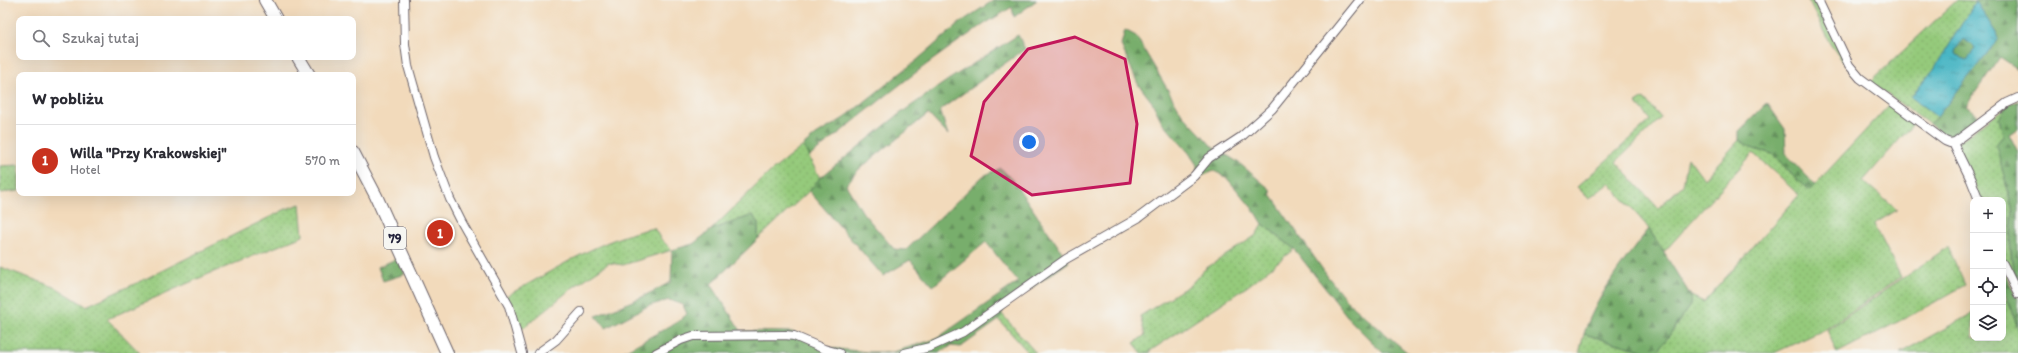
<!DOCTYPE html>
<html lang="pl">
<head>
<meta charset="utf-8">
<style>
  body { margin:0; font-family:Itim,sans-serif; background:#f2f2f3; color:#2b2b33 }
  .controls { position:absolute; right:12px; bottom:12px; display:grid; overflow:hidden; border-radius:8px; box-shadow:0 4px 16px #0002 }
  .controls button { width:36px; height:36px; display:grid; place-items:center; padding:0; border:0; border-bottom:1px solid #e1e1e2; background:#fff; color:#2b2b33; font:20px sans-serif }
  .you { position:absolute; left:1029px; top:142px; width:14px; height:14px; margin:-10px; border:3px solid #fff; border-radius:50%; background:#1a73e8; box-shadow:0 0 0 6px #1a73e833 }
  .badge { display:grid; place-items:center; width:26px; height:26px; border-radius:50%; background:#c8321e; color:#fff; font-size:13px; font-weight:700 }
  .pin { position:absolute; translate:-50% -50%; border:2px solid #fff; box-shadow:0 1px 4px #0006 }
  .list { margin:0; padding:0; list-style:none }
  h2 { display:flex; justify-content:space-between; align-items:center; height:52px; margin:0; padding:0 16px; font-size:17px }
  h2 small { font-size:13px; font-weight:400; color:#7c7c81 }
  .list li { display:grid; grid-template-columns:26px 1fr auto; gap:12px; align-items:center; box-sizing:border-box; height:72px; padding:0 16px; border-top:1px solid #e1e1e2 }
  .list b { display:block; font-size:15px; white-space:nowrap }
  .list p { margin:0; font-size:13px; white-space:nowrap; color:#7c7c81 }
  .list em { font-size:13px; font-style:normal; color:#7c7c81 }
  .icon { flex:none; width:22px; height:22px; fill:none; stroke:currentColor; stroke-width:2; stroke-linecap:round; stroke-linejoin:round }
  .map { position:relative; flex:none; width:2018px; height:353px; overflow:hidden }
  .search { position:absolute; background:#fff; box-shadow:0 4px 16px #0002; left:16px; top:16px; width:340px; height:44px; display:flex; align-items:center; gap:10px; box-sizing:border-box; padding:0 14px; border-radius:8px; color:#7c7c81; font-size:15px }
  .panel { position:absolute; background:#fff; box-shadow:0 4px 16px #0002; left:16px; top:72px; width:340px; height:124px; border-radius:8px }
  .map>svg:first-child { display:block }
  .green { fill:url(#green-dots); stroke:#5c765c }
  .forest { fill:url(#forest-firs); stroke:#4d6854 }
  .water { fill:url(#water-ripples); stroke:#366c80; fill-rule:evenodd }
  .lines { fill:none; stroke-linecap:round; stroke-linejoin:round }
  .minor-casing { stroke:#6b6268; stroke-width:10 }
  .primary-casing { stroke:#6b6268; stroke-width:14 }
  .minor { stroke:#fff; stroke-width:8 }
  .primary { stroke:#fff; stroke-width:12 }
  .marked { fill:#c2185b; fill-opacity:0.2; stroke:#c2185b; stroke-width:3; stroke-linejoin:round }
  .labels { text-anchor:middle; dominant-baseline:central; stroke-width:3.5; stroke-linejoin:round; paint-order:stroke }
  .shield { fill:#f6f6f2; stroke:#626272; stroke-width:1 }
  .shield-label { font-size:13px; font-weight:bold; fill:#22223b }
</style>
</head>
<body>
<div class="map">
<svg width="2018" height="353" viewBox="0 0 2018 353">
  <defs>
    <pattern id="green-dots" width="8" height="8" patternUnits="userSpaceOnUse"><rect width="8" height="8" fill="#95ca7c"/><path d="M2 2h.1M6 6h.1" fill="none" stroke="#80ad6c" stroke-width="1.8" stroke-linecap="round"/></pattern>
    <pattern id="forest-firs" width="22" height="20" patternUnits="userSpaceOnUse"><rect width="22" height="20" fill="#78ae6c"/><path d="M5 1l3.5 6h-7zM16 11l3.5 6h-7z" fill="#628d5a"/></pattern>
    <pattern id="water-ripples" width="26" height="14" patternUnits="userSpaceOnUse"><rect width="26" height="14" fill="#49b6c4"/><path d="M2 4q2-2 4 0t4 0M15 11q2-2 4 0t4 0" fill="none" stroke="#3c94a0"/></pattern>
  </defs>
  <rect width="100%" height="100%" fill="#f6f6f2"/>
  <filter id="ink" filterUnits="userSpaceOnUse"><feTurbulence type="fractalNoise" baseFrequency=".025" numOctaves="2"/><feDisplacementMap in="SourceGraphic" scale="8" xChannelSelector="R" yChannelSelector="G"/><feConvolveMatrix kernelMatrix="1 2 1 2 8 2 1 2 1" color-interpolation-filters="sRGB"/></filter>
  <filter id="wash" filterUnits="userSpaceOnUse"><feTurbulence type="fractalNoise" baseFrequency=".012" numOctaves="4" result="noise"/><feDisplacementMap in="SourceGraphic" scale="16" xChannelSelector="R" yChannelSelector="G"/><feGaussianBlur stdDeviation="0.9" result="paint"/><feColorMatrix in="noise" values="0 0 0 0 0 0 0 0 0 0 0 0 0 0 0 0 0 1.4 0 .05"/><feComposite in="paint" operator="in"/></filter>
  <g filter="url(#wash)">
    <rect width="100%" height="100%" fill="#f2dabb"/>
    <g class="green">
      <polygon points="1808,0 1815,0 1850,71 1830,44"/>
      <polygon points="1957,0 1976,1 1934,69 1911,97 1937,117 1929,124 1870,82"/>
      <polygon points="1644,98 1661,118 1616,162 1658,208 1683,185 1688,157 1704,179 1739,140 1754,149 1773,154 1794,177 1810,190 1890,104 1914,123 1863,181 1897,210 1874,224 1901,277 1826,329 1774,353 1657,353 1690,305 1691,296 1704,302 1799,195 1753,153 1664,252 1646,225 1609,183 1589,199 1577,187 1651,120 1636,103"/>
      <polygon points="2007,106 1999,118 2003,135 2006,186 2013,211 2010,243 2014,281 2003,256 2003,200 1981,200 1956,144"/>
      <polygon points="803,146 820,178 809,191 758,239 758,224 753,215 711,230 769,173"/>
      <polygon points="19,165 19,191 0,193 0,166"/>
      <polygon points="300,204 303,236 211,273 107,319 140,353 0,353 0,267 57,288 86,306 139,282 286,209"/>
      <polygon points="1263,224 1294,249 1248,286 1150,351 1150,353 1142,353 1134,343 1145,335 1140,316 1190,285 1205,269 1255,236"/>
      <path d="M 654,228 L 660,238 L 672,250 L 623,265 L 609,263 L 572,288 L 525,327 L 517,330 L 506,296 C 554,271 600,238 654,228 Z"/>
      <polygon points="1948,247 1965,285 1919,311 1837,353 1827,330"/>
      <polygon points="2007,300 2018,328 2018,353 1900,353 1973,313 1973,338 2003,338 2003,301"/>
      <polygon points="1001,313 1036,353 1024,353 1027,351 999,320"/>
      <polygon points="1584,334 1651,353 1579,353"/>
    </g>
    <g class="forest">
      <path d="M 994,0 L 1037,0 L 1014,17 L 1012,7 C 939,50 875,105 809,157 L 803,146 L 816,135 L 844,118 L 917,60 L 961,22 Z"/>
      <polygon points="1975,0 2018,0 2018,69 2000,57 1966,106 1983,119 1952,141 1929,124 1937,117 1999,38"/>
      <polygon points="1125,30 1136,36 1182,114 1210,144 1239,163 1271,190 1271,195 1328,277 1349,303 1408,353 1383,353 1351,321 1294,249 1263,224 1257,214 1226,177 1214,171 1197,178 1197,165 1189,153 1162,122 1152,102 1138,84 1121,45"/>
      <polygon points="1018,35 1025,49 940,110 948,135 928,114 858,170 846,185 863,213 894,249 906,250 983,176 1001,168 1012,179 1069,262 1005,306 999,320 961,347 951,346 939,353 621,353 679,321 687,314 683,305 669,300 648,306 606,328 596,316 642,297 671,282 672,250 693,244 711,230 753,215 758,224 758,239 711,284 741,331 793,332 830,348 868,352 893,352 936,339 1018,282 986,242 933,286 910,260 883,276 809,191 820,178 898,115 948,80"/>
      <polygon points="1963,39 1973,45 1975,50 1967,59 1957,55 1955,51"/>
      <polygon points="2018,101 2018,129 2009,134 2018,152 2018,289 2014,281 2010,243 2013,211 1996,145 2003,135 1999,118 2007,106"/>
      <polygon points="1767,103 1785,129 1786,154 1815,185 1810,190 1794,177 1773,154 1754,149 1739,140 1739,131"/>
      <path d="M 1649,229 L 1691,296 L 1690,305 L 1657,353 L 1651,353 L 1584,334 C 1594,300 1626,257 1649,229 Z"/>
      <polygon points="398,258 405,274 383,281 378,267"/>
      <polygon points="2003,270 2018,299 2018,328 2003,287"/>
    </g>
    <path class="water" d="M 1976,1 L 1999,38 L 1937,117 L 1911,97 L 1934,69 ZM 1963,39 L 1973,45 L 1975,49 L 1967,59 L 1957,55 L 1955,51 Z"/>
  </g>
  <g filter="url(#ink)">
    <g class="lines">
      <g class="minor-casing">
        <g id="minor">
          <polyline points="404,0 405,44 408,66 434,157 450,199 462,223 509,306 522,353"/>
          <polyline points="1818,0 1849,65 1860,78 1945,141 1950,143 1955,142 2007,103 2018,98"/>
          <polyline points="1953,143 1971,180 1979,200"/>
          <polyline points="2003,264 2018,294"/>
          <polyline points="538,353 556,340 581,312"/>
          <polyline points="656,353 681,340 693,336 785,335 794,336 824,349 839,353"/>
          <polyline points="905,353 930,347 963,332 1066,259 1138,218 1194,176 1209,158 1241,137 1272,109 1360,0"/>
        </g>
      </g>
      <g class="primary-casing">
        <g id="primary">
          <polyline points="265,0 276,19"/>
          <polyline points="298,57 309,75"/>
          <polyline points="353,152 376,196 447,353"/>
        </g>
      </g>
      <use href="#minor" class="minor"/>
      <use href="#primary" class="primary"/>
    </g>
  </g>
  <path class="marked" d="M 1075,37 L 1125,59 L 1137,124 L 1130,183 L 1032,195 L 971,156 L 984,102 L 1028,49 Z"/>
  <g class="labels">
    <rect class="shield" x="384" y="227" width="22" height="22" rx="3"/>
    <g class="shield-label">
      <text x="395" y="238">79</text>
    </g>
  </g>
</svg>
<div class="controls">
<button>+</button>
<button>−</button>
<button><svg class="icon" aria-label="locate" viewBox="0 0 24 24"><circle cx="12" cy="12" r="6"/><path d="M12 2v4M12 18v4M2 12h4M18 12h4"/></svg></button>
<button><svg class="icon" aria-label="layers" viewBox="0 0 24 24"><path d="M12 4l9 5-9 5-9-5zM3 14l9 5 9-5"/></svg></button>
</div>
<div class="you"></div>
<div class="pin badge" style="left:440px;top:233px">1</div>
<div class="search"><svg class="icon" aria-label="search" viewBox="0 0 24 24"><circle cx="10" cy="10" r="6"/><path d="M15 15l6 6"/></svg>Szukaj tutaj</div>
<section class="panel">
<h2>W pobliżu<small></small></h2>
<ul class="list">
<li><span class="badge">1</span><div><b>Willa &quot;Przy Krakowskiej&quot;</b><p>Hotel</p></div><em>570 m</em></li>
</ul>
</section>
</div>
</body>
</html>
